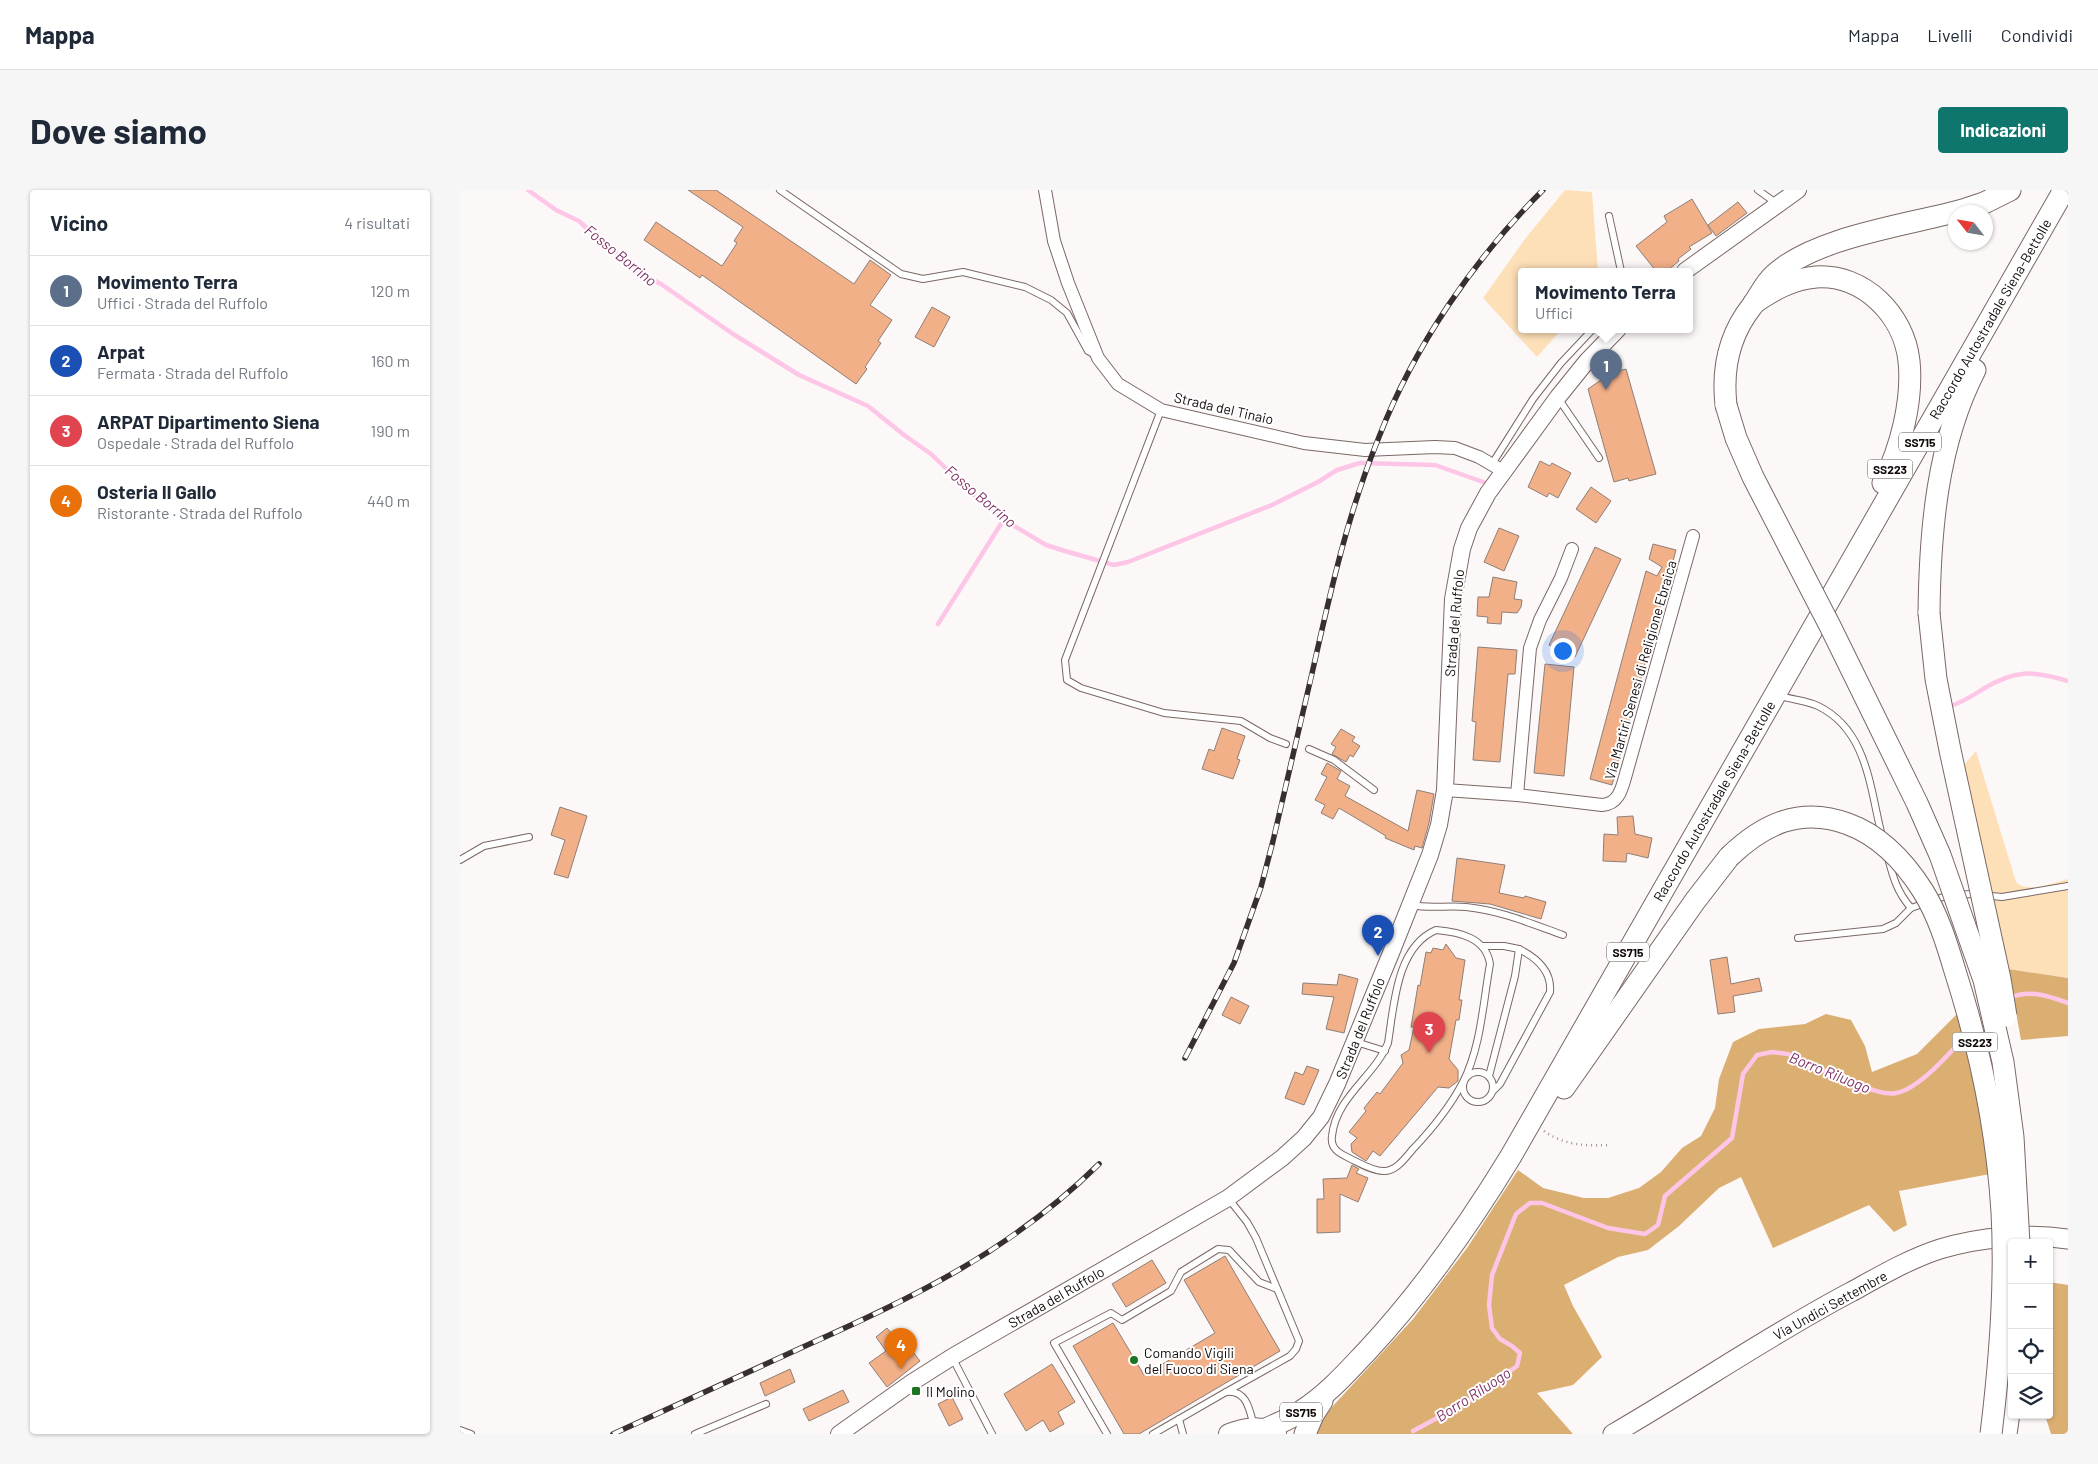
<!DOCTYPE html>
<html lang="it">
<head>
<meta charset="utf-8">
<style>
  body { margin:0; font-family:Barlow,sans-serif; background:#f6f6f7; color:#1f2937 }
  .controls { position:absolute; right:15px; bottom:15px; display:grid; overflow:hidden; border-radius:5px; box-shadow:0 1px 4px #0004 }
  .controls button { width:45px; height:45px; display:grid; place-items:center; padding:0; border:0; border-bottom:1px solid #e0e1e3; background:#fff; color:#1f2937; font:25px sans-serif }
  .compass { position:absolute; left:1488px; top:15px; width:45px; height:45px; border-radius:50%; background:#fff; box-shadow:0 1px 4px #0004; rotate:301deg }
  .you { position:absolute; left:1102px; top:460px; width:18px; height:18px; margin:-12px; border:4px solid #fff; border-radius:50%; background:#1a73e8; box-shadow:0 0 0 8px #1a73e833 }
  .badge { display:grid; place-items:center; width:32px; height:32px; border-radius:50%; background:#0f766e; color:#fff; font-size:16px; font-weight:700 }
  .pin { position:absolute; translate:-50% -41px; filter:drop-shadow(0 1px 2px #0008) }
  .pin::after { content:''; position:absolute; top:26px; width:18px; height:15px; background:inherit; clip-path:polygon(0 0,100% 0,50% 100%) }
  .popup { position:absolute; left:1058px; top:78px; width:175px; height:65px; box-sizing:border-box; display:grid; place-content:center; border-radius:5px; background:#fff; filter:drop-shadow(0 1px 4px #0005); font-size:16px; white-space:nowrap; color:#747a83 }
  .popup b { font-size:19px; color:#1f2937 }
  .popup::after { content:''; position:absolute; left:50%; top:100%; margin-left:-10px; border:10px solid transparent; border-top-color:#fff }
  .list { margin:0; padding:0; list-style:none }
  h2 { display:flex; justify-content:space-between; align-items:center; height:65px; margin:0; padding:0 20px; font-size:21px }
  h2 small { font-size:16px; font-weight:400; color:#747a83 }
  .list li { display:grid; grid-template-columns:32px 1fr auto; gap:15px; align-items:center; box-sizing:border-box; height:70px; padding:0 20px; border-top:1px solid #e0e1e3 }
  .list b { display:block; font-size:19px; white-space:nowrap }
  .list p { margin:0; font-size:16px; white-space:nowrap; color:#747a83 }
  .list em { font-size:16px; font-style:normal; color:#747a83 }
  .icon { flex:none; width:28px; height:28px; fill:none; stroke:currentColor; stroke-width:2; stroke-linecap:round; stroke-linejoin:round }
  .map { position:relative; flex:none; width:1608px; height:1244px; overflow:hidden; border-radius:5px }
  header { display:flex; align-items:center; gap:30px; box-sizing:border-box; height:70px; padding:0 25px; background:#fff; border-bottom:1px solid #e0e1e3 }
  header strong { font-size:24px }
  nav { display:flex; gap:28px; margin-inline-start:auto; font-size:18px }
  .intro { display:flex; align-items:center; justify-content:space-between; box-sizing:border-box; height:120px; padding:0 30px }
  h1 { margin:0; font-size:35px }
  .button { padding:12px 22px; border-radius:5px; background:#0f766e; color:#fff; font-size:18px; font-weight:700 }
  main { display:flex; gap:30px; padding:0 30px }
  aside { flex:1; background:#fff; border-radius:5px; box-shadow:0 1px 4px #0004 }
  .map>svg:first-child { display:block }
  .green { fill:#fee0b8 }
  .forest { fill:#dbaf72 }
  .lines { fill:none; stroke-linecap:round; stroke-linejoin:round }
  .stream { stroke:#fdc6e7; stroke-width:4.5 }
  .building { fill:#f2b088; stroke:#8e7f76 }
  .service-casing { stroke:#7a6865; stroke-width:8 }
  .minor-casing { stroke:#7a6865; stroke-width:14 }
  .tertiary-casing { stroke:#7a6865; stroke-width:18 }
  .secondary-casing { stroke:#7a6865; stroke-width:21 }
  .primary-casing { stroke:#7a6865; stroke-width:22 }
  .trunk-casing { stroke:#7a6865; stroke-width:23 }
  .path { stroke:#9a9493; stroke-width:2.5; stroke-dasharray:1 4; stroke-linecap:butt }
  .service { stroke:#fff; stroke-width:6 }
  .minor { stroke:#fff; stroke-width:12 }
  .tertiary { stroke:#fff; stroke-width:16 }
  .secondary { stroke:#fff; stroke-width:19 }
  .primary { stroke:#fff; stroke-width:20 }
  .trunk { stroke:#fff; stroke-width:21 }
  .rail-casing { stroke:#37302f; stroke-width:5.5 }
  .rail { stroke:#fff; stroke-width:4; stroke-dasharray:11; stroke-linecap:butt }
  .trunk-bridge-casing { stroke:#7a6865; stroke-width:23; stroke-linecap:butt }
  .trunk-bridge { stroke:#fff; stroke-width:21 }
  .poi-dot { fill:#1c7522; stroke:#fff; stroke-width:2 }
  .labels { text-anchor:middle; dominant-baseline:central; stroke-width:4; stroke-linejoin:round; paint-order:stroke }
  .shield { fill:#fff; stroke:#585453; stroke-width:1 }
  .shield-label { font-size:12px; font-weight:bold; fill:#110a09 }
  .street-label { font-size:14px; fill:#110a09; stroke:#fff }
  .poi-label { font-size:14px; fill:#110a09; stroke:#fff; text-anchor:start }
  .water-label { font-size:15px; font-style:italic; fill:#7e3165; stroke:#fff }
</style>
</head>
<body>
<header>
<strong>Mappa</strong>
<nav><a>Mappa</a><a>Livelli</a><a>Condividi</a></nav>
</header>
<div class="intro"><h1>Dove siamo</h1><a class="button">Indicazioni</a></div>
<main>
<aside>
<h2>Vicino<small>4 risultati</small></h2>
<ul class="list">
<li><span class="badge" style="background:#5c6f8a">1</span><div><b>Movimento Terra</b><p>Uffici · Strada del Ruffolo</p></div><em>120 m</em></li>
<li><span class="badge" style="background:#1a4fb4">2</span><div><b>Arpat</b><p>Fermata · Strada del Ruffolo</p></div><em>160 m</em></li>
<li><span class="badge" style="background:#e0444e">3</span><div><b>ARPAT Dipartimento Siena</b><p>Ospedale · Strada del Ruffolo</p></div><em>190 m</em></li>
<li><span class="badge" style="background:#e8710a">4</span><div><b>Osteria Il Gallo</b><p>Ristorante · Strada del Ruffolo</p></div><em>440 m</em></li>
</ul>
</aside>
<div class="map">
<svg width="1608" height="1244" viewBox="0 0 1608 1244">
  <rect width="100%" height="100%" fill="#fcf8f7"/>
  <g class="green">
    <polygon points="1105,0 1132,2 1138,81 1062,81 1062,139 1102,139 1077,167 1023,108 1065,49"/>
    <path d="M 1516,561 L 1556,692 C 1568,704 1592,693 1608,689 L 1608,788 L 1548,779 L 1502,577 Z"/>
  </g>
  <g class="forest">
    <polygon points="1548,779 1608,788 1608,846 1561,850"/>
    <polygon points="1366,824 1391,830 1405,856 1412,882 1457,864 1497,824 1518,910 1530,984 1439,1001 1447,1035 1434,1042 1409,1015 1313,1058 1281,987 1259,998 1219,1036 1188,1060 1158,1067 1104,1095 1113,1116 1142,1167 1113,1195 1077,1203 1113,1244 855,1244 859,1232 872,1217 953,1129 1007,1058 1058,980 1083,998 1124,1008 1148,1008 1179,998 1201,982 1222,958 1241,946 1255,918 1259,889 1273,852 1299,839 1345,834"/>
    <polygon points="1589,1092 1608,1095 1608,1244 1591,1244 1585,1225 1589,1225"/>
  </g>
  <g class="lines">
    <g class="stream">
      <polyline points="68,0 96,20 119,31 135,46 149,55 165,73 174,80 201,94 273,144 339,185 408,216 444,245 471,264 522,313 546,331 586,355 605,361 654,375 668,372 812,315 858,292 877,280 900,273 975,275 1026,293"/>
      <polyline points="478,434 544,329"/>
      <path d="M 1488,517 C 1501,513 1511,507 1523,499 C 1554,480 1573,480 1608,491"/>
      <path d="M 1549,808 C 1570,799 1588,806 1608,813"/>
      <path d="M 953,1241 L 1007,1212 L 1057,1176 L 1060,1163 L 1052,1156 L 1040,1149 L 1032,1138 L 1029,1115 L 1032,1085 L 1056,1024 L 1070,1013 L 1082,1013 L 1148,1038 L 1185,1044 L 1198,1035 L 1205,1006 L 1272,948 L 1283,884 L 1297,865 L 1312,862 L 1328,864 C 1349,873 1417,908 1436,903 C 1459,899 1492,861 1507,844"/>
    </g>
  </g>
  <g class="building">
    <polygon points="228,0 256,0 394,94 410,70 431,85 410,115 432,130 418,151 421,153 405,177 407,179 396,194 242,85 240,88 184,50 196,32 262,76 277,53 274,51 283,37"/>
    <polygon points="1232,9 1252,43 1229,57 1231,59 1218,69 1219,71 1207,81 1196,81 1176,56 1207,32 1204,26"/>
    <polygon points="1278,12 1287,23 1256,46 1248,35"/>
    <polygon points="472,117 490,127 474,157 455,147"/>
    <polygon points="1166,179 1196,284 1169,291 1168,288 1154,292 1128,199 1151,183"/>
    <polygon points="1080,271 1090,276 1092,273 1111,283 1098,308 1089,303 1087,307 1068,297"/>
    <polygon points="1131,297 1151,311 1136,333 1116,319"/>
    <polygon points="1039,338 1059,346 1044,381 1024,372"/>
    <polygon points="1193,354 1216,360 1152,595 1130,589 1186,381 1197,386 1202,377 1189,369"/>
    <polygon points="1135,357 1161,369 1115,467 1089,455"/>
    <polygon points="1033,387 1057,392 1054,409 1062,410 1061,417 1057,423 1042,422 1041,434 1027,433 1028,427 1017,426 1018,407 1029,407"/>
    <polygon points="1018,457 1057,460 1055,484 1048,484 1040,572 1013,570 1016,532 1012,531"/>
    <polygon points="1085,474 1114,477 1104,586 1074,583"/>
    <polygon points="762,538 785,546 777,569 780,570 773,589 742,579 749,559 754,561"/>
    <polygon points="881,539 895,547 892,551 900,556 893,567 890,565 886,572 872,564 876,557 871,554"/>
    <polygon points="867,573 881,581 877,589 890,596 885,606 948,641 957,600 974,604 969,633 962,658 955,656 954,660 925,648 926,646 879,618 873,629 861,623 865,615 855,610 867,587 861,584"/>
    <polygon points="100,617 127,626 108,688 94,684 105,650 91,645"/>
    <polygon points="1173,626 1175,644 1192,648 1188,668 1167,663 1166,672 1143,671 1144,644 1158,645 1157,627"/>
    <polygon points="997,668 1045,675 1039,703 1064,708 1065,706 1086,712 1081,729 1030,714 992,711"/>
    <polygon points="986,754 996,768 1005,770 999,810 1002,810 999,830 996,830 989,869 998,880 998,891 989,898 978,897 920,966 913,961 906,971 892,962 891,954 897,948 889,942 906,921 904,918 917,902 920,904 943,873 941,865 949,860 954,837 951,837 958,795 960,796 966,762 971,763 973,758 983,760"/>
    <polygon points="1267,767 1271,794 1299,788 1302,801 1273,806 1275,822 1258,824 1250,770"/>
    <polygon points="879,784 898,789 884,843 866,839 874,807 842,804 843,793 877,795"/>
    <polygon points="771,807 789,816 780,834 762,825"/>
    <polygon points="847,876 859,880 844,915 825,908 835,882 843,885"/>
    <polygon points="892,975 899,979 896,983 908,988 898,1012 880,1004 880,1042 857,1043 857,1009 864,1009 863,989 887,988"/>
    <polygon points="765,1066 820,1161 679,1244 664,1244 613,1156 653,1133 684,1185 755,1143 724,1090"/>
    <polygon points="692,1070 706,1093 666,1117 652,1094"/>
    <polygon points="427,1138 432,1144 437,1141 460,1171 427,1197 409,1173 426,1161 416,1147"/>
    <polygon points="592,1174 615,1212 598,1222 604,1234 590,1242 583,1230 566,1241 544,1204"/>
    <polygon points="330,1179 335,1192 305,1206 300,1193"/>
    <polygon points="383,1200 389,1212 349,1231 343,1219"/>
    <polygon points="492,1207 503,1229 489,1236 478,1214"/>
  </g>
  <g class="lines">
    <g class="service-casing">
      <g id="service">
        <polyline points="320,0 441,84 463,89 503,82 565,97 591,110 607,123 628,161 635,165"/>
        <polyline points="1298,0 1316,13"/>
        <polyline points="1149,26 1161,81"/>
        <polyline points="1098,208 1139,268"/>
        <polyline points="701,220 605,470 607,490 621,498 704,523 781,531 810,548 826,554"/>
        <polyline points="1032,274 1073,209 1101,173 1133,139"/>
        <path d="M 1318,505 C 1331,510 1346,510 1358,516 C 1408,540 1410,600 1422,646"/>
        <polyline points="849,559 874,570 914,600"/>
        <path d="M 1428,668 C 1433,687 1437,702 1451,718"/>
        <polyline points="0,670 24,656 69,647"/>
        <path d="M 952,715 C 970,719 987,715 1006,717 C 1039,720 1072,734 1103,745"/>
        <path d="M 976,740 C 1000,742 1026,748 1030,774 C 1023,813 1021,857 1003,892 C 990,917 972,939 953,959 C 946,967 936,982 923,981 C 913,981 901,974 891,969 C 881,964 870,960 872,946 C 876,907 914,887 928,853 C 934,816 936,757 976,740 Z"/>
        <polyline points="1338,748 1423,739 1436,733 1451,718 1486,706 1510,704 1542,707 1608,696"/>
        <polyline points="1023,756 1044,756 1059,759"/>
        <polyline points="896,852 925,861"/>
        <circle cx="1018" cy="897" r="15"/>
        <path d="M 1029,886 L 1055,786 L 1059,759 C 1077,768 1092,781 1090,802 L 1040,894 L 1033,901"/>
        <polyline points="492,1167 532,1244"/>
        <polyline points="766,1202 830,1166 836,1159 839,1151 796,1048 787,1032 768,1008"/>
        <polyline points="719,1229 723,1244"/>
        <polyline points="0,1240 11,1244"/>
        <polyline points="235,1244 306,1214"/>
        <polyline points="647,1244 594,1153 651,1123 662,1130 711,1101 721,1082 758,1059 769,1060 799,1092 817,1099"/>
        <path d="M 693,1244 L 766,1202 C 787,1199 790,1221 794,1237"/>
      </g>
    </g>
    <g class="minor-casing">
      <g id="minor">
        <polyline points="585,0 594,51 608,93 638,168 658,194 701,220 844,253 905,260 975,257 995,258 1019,267 1043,281"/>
        <path d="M 985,600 L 1057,605 L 1142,615 C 1159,614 1162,598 1166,584 L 1233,346"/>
        <polyline points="1057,605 1070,458 1080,430 1101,388 1112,359"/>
      </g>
    </g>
    <g class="tertiary-casing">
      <g id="tertiary">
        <polyline points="1225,81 1338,0"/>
        <polyline points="379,1244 451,1193 492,1167 768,1008 822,968 844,948 861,927 877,894 931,763 970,665 979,635 985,600 993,409 1002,359 1009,338 1028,303 1098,207 1127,171 1158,139"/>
      </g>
    </g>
    <g class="secondary-casing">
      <path id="secondary" d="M 1153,1244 C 1233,1198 1309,1145 1391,1102 C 1420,1086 1449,1069 1480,1059 C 1520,1047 1566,1043 1608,1049"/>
    </g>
    <g class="primary-casing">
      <path id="primary" d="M 769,1244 C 785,1238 801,1235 816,1244"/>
    </g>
    <g class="trunk-casing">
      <g id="trunk">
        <path d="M 1294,113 C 1313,100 1332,89 1356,87 C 1404,84 1444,125 1449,171 C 1453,210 1441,258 1423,293"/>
        <path d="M 1266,215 C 1262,179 1269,145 1292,116 C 1300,105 1304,94 1314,85 C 1356,46 1450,35 1506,19 L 1524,13 L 1550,0"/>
        <path d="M 1469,423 C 1470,340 1477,254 1515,180"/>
        <polyline points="1104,898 1235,711 1269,667"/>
        <path d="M 806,1239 C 819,1233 832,1228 843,1220 C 868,1204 887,1182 907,1161 C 963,1101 1009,1035 1051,966 L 1604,0"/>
        <polyline points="845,1244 853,1225 862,1211"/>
        <polyline points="1546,1244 1552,1202"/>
      </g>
    </g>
    <path class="path" d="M 1084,941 C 1105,956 1127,956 1151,955"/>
    <use href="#service" class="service"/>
    <use href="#minor" class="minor"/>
    <use href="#tertiary" class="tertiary"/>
    <use href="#secondary" class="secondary"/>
    <use href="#primary" class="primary"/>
    <use href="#trunk" class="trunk"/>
    <g class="rail-casing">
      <g id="rail">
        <path d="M 725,868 L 774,773 L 801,697 L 813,651 C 826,594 840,536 853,479 C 871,399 888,323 919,247 C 954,156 1015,68 1083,0"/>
        <path d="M 153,1244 C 217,1215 280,1186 343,1157 C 454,1107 551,1061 639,974"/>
      </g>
    </g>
    <use href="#rail" class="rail"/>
    <g class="trunk-bridge-casing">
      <g id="trunk-bridge">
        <polyline points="1266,215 1276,248 1293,287 1370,436 1457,613 1480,665 1524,790 1543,872 1553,947 1559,1053"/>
        <polyline points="1469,423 1476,489 1490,560 1540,789 1546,826"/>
        <path d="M 1269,667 C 1303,634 1341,616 1388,634 C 1421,646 1444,671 1463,701 C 1478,725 1487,754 1495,781 C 1520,859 1537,941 1542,1022 C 1546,1096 1540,1171 1531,1244"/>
      </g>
    </g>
    <use href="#trunk-bridge" class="trunk-bridge"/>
  </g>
  <g class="poi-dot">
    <circle cx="674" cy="1170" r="5"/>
    <rect x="451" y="1196" width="10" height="10" rx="2.5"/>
  </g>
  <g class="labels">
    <g class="shield">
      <rect x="1439" y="242.5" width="42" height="19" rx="4"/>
      <rect x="1407.5" y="269.5" width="45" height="19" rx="4"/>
      <rect x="1147" y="752.5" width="42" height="19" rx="4"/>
      <rect x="1492.5" y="842.5" width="45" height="19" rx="4"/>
      <rect x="820" y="1212.5" width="42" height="19" rx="4"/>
    </g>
    <g class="shield-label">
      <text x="1460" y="252">SS715</text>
      <text x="1430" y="279">SS223</text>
      <text x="1168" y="762">SS715</text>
      <text x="1515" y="852">SS223</text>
      <text x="841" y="1222">SS715</text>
    </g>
    <g class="street-label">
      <text transform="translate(1530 129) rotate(-60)">Raccordo Autostradale Siena-Bettolle</text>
      <text transform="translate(764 218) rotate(13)">Strada del Tinaio</text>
      <text transform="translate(994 433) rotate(-85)">Strada del Ruffolo</text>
      <text transform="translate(1180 480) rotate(-74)">Via Martiri Senesi di Religione Ebraica</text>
      <text transform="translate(1254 611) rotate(-60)">Raccordo Autostradale Siena-Bettolle</text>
      <text transform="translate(900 838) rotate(-68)">Strada del Ruffolo</text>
      <text transform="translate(596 1107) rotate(-30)">Strada del Ruffolo</text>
      <text transform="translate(1370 1115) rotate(-29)">Via Undici Settembre</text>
    </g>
    <g class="poi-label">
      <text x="684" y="1162">Comando Vigili<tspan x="684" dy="16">del Fuoco di Siena</tspan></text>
      <text x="466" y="1201">Il Molino</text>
    </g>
    <g class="water-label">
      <text transform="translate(161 65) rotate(39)">Fosso Borrino</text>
      <text transform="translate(521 306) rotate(40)">Fosso Borrino</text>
      <text transform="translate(1370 882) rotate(22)">Borro Riluogo</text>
      <text transform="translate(1013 1204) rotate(-33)">Borro Riluogo</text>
    </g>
  </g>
</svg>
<div class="controls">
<button>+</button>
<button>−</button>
<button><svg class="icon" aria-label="locate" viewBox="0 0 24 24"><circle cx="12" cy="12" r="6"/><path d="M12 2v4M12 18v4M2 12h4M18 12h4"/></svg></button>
<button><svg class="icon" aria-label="layers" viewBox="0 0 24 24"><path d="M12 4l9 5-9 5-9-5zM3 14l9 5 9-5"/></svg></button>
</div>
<svg class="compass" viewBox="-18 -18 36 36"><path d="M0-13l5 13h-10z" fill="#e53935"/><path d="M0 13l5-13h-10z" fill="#747a83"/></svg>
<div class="you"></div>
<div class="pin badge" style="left:1146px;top:200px;background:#5c6f8a">1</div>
<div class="popup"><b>Movimento Terra</b>Uffici</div>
<div class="pin badge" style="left:918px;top:766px;background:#1a4fb4">2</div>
<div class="pin badge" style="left:969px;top:863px;background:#e0444e">3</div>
<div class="pin badge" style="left:441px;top:1179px;background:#e8710a">4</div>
</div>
</main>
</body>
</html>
